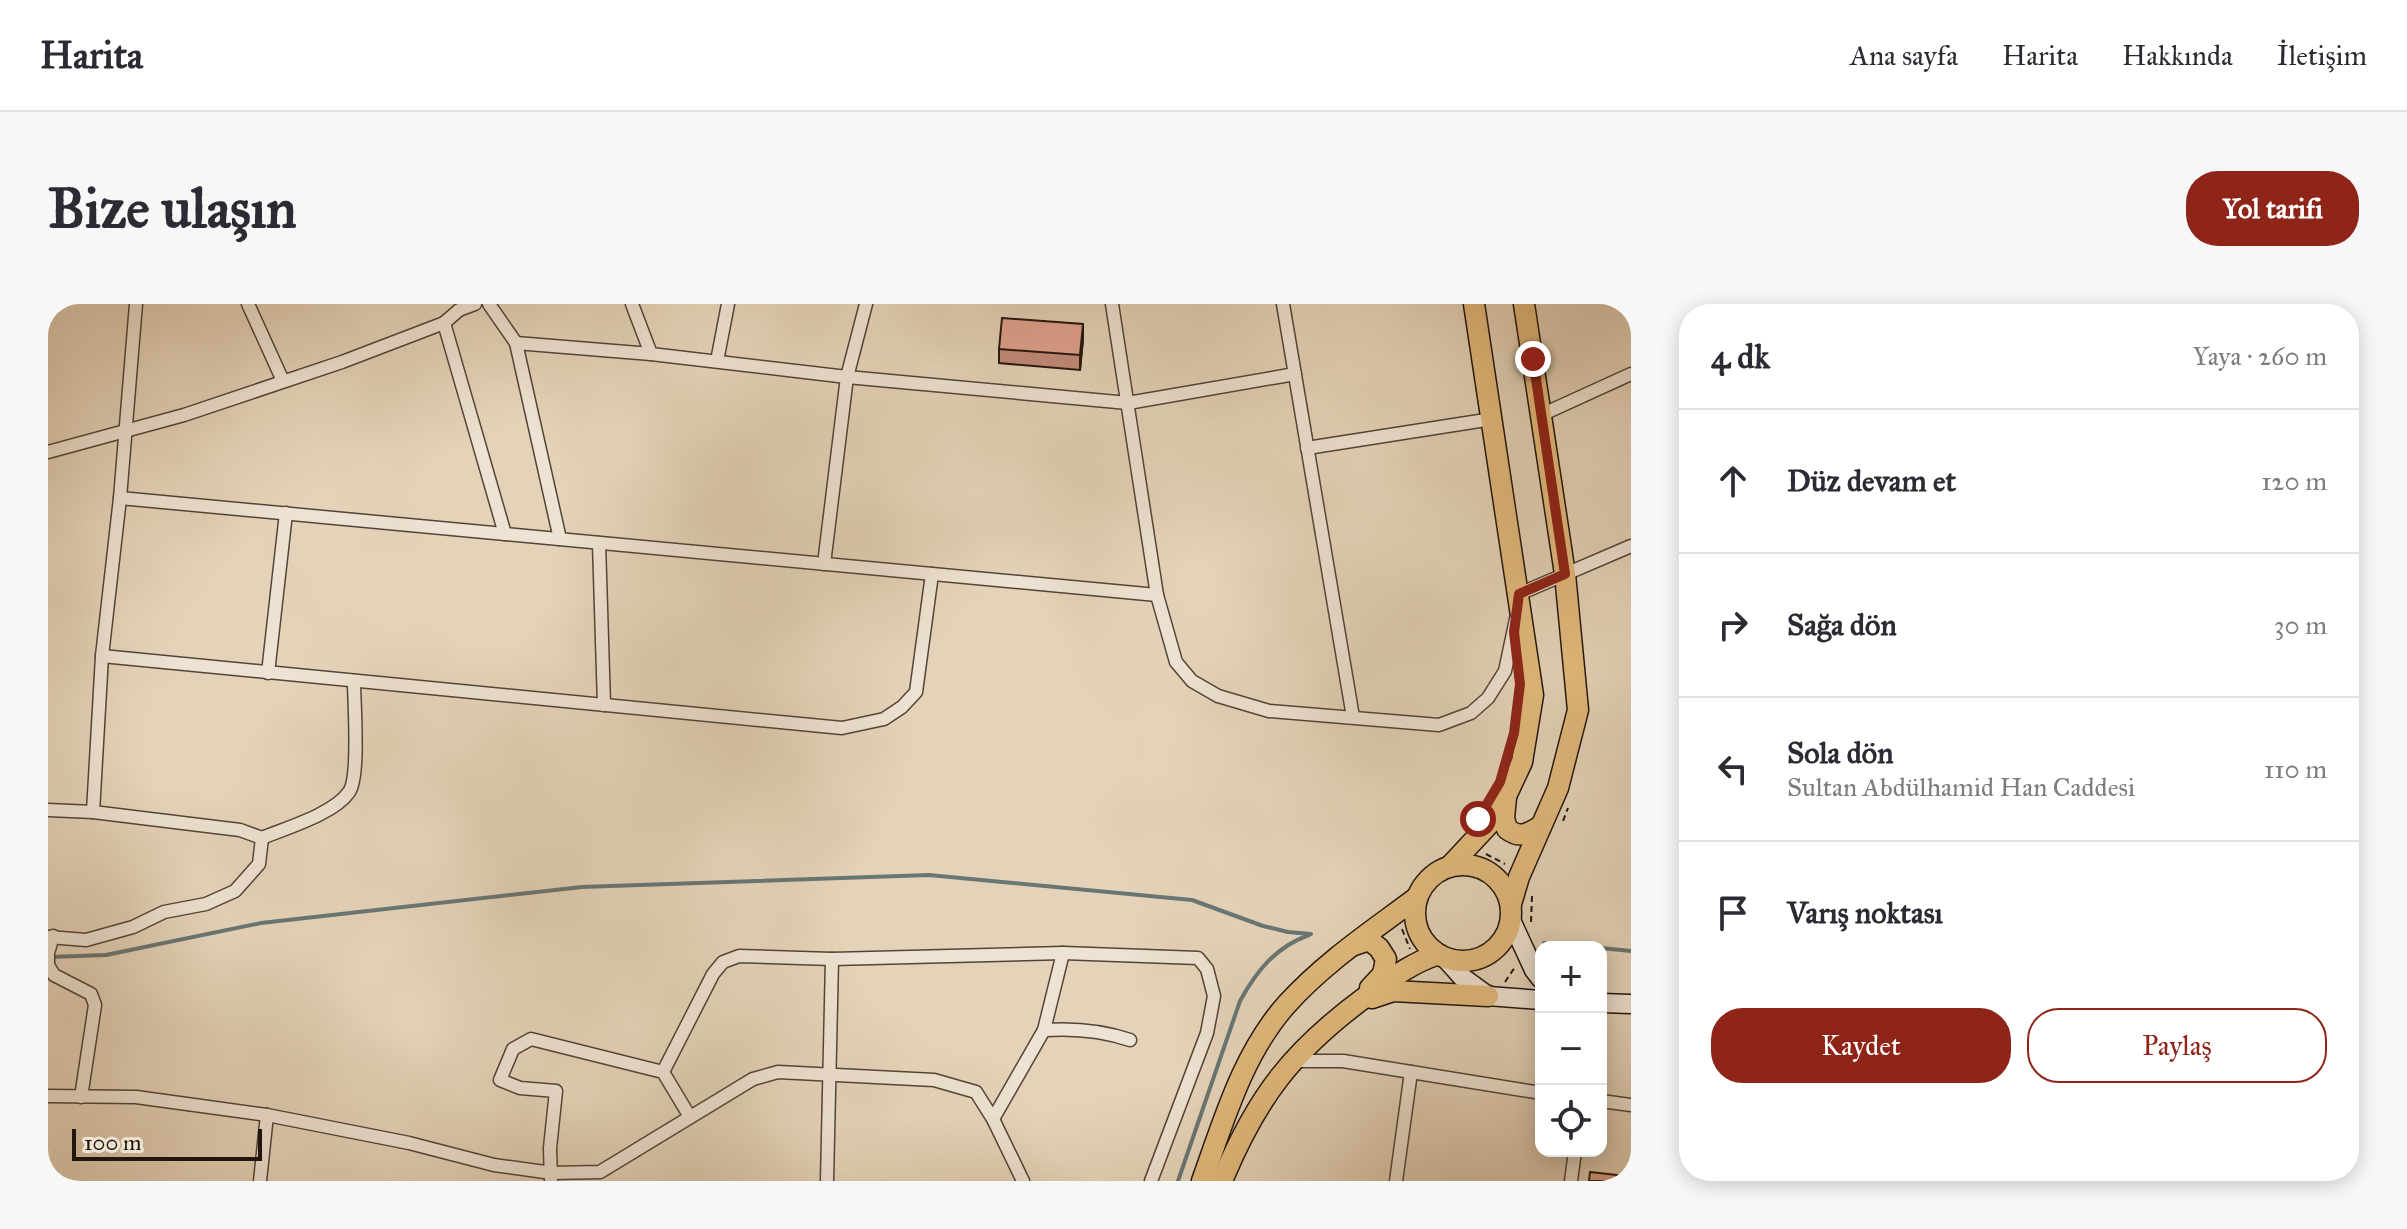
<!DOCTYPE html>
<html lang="tr">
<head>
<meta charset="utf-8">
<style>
  body { margin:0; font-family:"IM FELL Great Primer",serif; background:#f7f7f7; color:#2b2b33 }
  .controls { position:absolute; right:24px; bottom:24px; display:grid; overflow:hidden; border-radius:16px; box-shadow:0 4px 20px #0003 }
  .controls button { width:72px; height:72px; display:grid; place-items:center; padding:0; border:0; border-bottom:2px solid #e1e1e2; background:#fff; color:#2b2b33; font:40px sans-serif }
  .scale { position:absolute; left:24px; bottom:20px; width:190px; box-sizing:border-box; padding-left:8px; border:4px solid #21150d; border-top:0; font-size:22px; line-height:28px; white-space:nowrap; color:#21150d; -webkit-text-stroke:6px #eee2d2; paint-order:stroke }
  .stop { position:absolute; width:24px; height:24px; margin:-18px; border:6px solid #8f2418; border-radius:50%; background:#fff }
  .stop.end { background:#8f2418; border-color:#fff; box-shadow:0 2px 8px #0008 }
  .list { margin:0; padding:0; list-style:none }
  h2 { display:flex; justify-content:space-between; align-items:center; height:104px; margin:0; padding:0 32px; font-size:34px }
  h2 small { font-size:26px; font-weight:400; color:#7c7c81 }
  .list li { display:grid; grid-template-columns:52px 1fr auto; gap:24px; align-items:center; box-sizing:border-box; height:144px; padding:0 32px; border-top:2px solid #e1e1e2 }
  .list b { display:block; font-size:30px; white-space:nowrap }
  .list p { margin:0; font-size:26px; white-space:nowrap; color:#7c7c81 }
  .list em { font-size:26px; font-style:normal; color:#7c7c81 }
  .actions { display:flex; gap:16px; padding:24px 32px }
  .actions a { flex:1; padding:18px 0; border:2px solid #8f2418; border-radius:32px; text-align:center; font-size:28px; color:#8f2418 }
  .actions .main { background:#8f2418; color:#fff }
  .icon { flex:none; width:44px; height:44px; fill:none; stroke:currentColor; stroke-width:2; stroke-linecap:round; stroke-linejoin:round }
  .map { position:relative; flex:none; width:1583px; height:877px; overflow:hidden; border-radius:32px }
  header { display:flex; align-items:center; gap:48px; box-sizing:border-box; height:112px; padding:0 40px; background:#fff; border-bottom:2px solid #e1e1e2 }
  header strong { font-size:38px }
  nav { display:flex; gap:44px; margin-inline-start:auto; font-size:28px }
  .intro { display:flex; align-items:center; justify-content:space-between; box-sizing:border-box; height:192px; padding:0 48px }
  h1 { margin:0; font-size:56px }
  .button { padding:20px 36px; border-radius:32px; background:#8f2418; color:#fff; font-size:28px; font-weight:700 }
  main { display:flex; gap:48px; padding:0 48px }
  aside { flex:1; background:#fff; border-radius:32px; box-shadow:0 4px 20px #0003 }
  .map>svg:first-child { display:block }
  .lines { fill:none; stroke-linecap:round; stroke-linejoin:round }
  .stream { stroke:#687674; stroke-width:4 }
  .street-casing { stroke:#524438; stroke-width:15 }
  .secondary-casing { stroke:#21150d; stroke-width:21 }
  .primary-casing { stroke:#21150d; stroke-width:23 }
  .path { stroke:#21150d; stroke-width:2; stroke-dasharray:6 4; stroke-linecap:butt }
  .street { stroke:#eee2d2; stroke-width:12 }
  .secondary { stroke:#eee2d2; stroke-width:18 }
  .primary { stroke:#e2ba7c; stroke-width:20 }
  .wall { fill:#c28a7b; stroke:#21150d; stroke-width:2 }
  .shaded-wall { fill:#9e7164; stroke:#21150d; stroke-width:2 }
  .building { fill:#e1a18f; stroke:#21150d; stroke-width:2 }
  .route { stroke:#8f2418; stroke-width:10 }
</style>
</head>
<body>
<header>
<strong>Harita</strong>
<nav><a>Ana sayfa</a><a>Harita</a><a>Hakkında</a><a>İletişim</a></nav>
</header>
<div class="intro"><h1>Bize ulaşın</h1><a class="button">Yol tarifi</a></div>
<main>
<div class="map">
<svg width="1583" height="877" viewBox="0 0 1583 877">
  <rect width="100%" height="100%" fill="#e5d3b9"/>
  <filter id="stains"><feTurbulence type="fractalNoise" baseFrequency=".0025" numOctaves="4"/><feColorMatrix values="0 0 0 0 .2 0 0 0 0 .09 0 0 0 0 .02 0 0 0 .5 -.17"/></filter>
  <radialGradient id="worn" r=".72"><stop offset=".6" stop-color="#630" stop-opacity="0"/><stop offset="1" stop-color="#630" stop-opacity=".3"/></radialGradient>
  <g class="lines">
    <g class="stream">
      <polyline points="1496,639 1537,643"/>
      <polyline points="1553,644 1583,647"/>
      <polyline points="2,653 58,651 213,619 534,583 881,571 1144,596 1215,622 1240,628 1263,630"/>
      <path d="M 1130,877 L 1192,697 C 1209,666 1228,643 1261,631"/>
    </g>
    <g class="street-casing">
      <g id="street">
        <polyline points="200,0 235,77"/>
        <polyline points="441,0 468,39 512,235"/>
        <polyline points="584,0 603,50"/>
        <polyline points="1064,0 1109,291 1128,358 1144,377 1170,392 1221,407 1391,421 1423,409 1440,394 1457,367 1468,315"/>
        <polyline points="1235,0 1305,413"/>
        <polyline points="396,19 457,230"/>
        <polyline points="468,39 603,50 799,73 1080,99 1247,70"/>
        <polyline points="669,57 680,0"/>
        <polyline points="1493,111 1583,70"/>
        <polyline points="1259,144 1444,115"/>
        <polyline points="0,148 136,111 294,58 396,19 411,6 427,0"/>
        <polyline points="72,194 1109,291"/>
        <polyline points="551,239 556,401"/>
        <polyline points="776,260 799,73 818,0"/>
        <polyline points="1470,296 1471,290 1583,242"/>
        <polyline points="54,352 794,424 836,415 854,403 868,388 884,270"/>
        <polyline points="220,369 238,209"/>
        <polyline points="0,506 45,508"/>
        <path d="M 214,534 C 238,524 286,510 301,488 C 312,473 306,399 306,377"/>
        <polyline points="0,633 38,636 85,623 116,608 158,600 187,587 211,560 214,534 192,526 45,508 54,352 72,194 88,0"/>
        <polyline points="0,659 0,649 5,632"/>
        <polyline points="0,661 6,671 43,690 47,701 33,793"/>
        <path d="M 996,726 C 1026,724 1053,726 1082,736"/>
        <polyline points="1244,757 1295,757 1493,789"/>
        <polyline points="615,768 665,670 675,658 691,652 784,655 1015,649 1150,654 1159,665 1166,692 1159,729 1103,877"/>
        <polyline points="0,792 88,793 219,811 212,877"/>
        <polyline points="1553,797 1583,801"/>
        <polyline points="219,811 361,839 446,861 504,869 552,868 705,775 730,768 886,776 928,788 945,815 975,877"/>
        <polyline points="945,815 996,726 1015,649"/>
        <polyline points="503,877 502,844 508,787 472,784 452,776 465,745 483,735 615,768 642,813"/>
        <polyline points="779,877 784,655"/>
        <polyline points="1348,877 1363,768"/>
        <polyline points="1523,877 1527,847"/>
      </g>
    </g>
    <g class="secondary-casing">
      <g id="secondary">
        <polyline points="1463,616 1486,666 1493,675"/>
        <polyline points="1397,654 1414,673 1440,692 1493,696"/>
        <polyline points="1553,699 1583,700"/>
      </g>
    </g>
    <g class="primary-casing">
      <g id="primary">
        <path d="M 1458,494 L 1456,514 L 1459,525 C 1472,535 1480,530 1493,522"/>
        <circle cx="1415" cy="609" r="48"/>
        <polyline points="1402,562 1444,517 1459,490 1474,458 1485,391 1426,0"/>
        <polyline points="1463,600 1471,573 1510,484 1530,406 1517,270 1476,0"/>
        <polyline points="1306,641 1321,636 1331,644 1338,655 1335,670 1322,684"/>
        <polyline points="1324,694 1345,687 1440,692"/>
        <path d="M 1154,877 C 1176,816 1195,749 1239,700 C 1277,658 1324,627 1368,594"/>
        <path d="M 1174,877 C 1209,792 1245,746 1320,691 C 1343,675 1362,660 1388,651"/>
      </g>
    </g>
    <g class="path">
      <polyline points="1515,517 1520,504"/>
      <polyline points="1438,550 1457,560"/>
      <polyline points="1368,576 1385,563"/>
      <polyline points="1483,618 1484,592"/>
      <polyline points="1354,625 1362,645"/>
      <polyline points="1457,678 1467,663"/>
    </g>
    <use href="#street" class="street"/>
    <use href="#secondary" class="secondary"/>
    <use href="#primary" class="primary"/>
  </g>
  <polygon class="wall" points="1035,35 1032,66 951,59 951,45"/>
  <polygon class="shaded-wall" points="1035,20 1035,35 1032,66 1032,51"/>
  <g class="building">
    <polygon points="954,14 1035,20 1032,51 951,45"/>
    <polygon points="1542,868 1577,872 1577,877 1541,877"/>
  </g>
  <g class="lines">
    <polyline class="route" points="1430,515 1452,478 1466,429 1472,380 1466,328 1471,290 1517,270 1485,55"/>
  </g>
  <rect width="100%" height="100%" filter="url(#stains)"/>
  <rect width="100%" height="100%" fill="url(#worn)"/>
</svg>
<div class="controls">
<button>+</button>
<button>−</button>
<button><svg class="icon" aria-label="locate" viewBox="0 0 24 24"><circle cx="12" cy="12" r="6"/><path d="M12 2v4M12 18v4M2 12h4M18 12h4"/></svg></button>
</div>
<div class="scale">100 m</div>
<div class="stop" style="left:1430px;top:515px"></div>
<div class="stop end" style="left:1485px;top:55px"></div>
</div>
<aside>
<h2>4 dk<small>Yaya · 260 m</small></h2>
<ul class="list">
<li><svg class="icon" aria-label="ahead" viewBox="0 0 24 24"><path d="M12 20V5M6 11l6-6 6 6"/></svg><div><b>Düz devam et</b></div><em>120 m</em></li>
<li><svg class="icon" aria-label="right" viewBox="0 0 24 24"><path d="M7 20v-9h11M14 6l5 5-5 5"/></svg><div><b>Sağa dön</b></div><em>30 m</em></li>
<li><svg class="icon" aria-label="left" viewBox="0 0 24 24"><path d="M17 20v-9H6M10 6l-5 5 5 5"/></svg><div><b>Sola dön</b><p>Sultan Abdülhamid Han Caddesi</p></div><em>110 m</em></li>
<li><svg class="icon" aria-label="arrive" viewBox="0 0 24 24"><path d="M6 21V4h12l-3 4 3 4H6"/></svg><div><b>Varış noktası</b></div></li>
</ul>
<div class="actions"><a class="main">Kaydet</a><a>Paylaş</a></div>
</aside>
</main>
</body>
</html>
